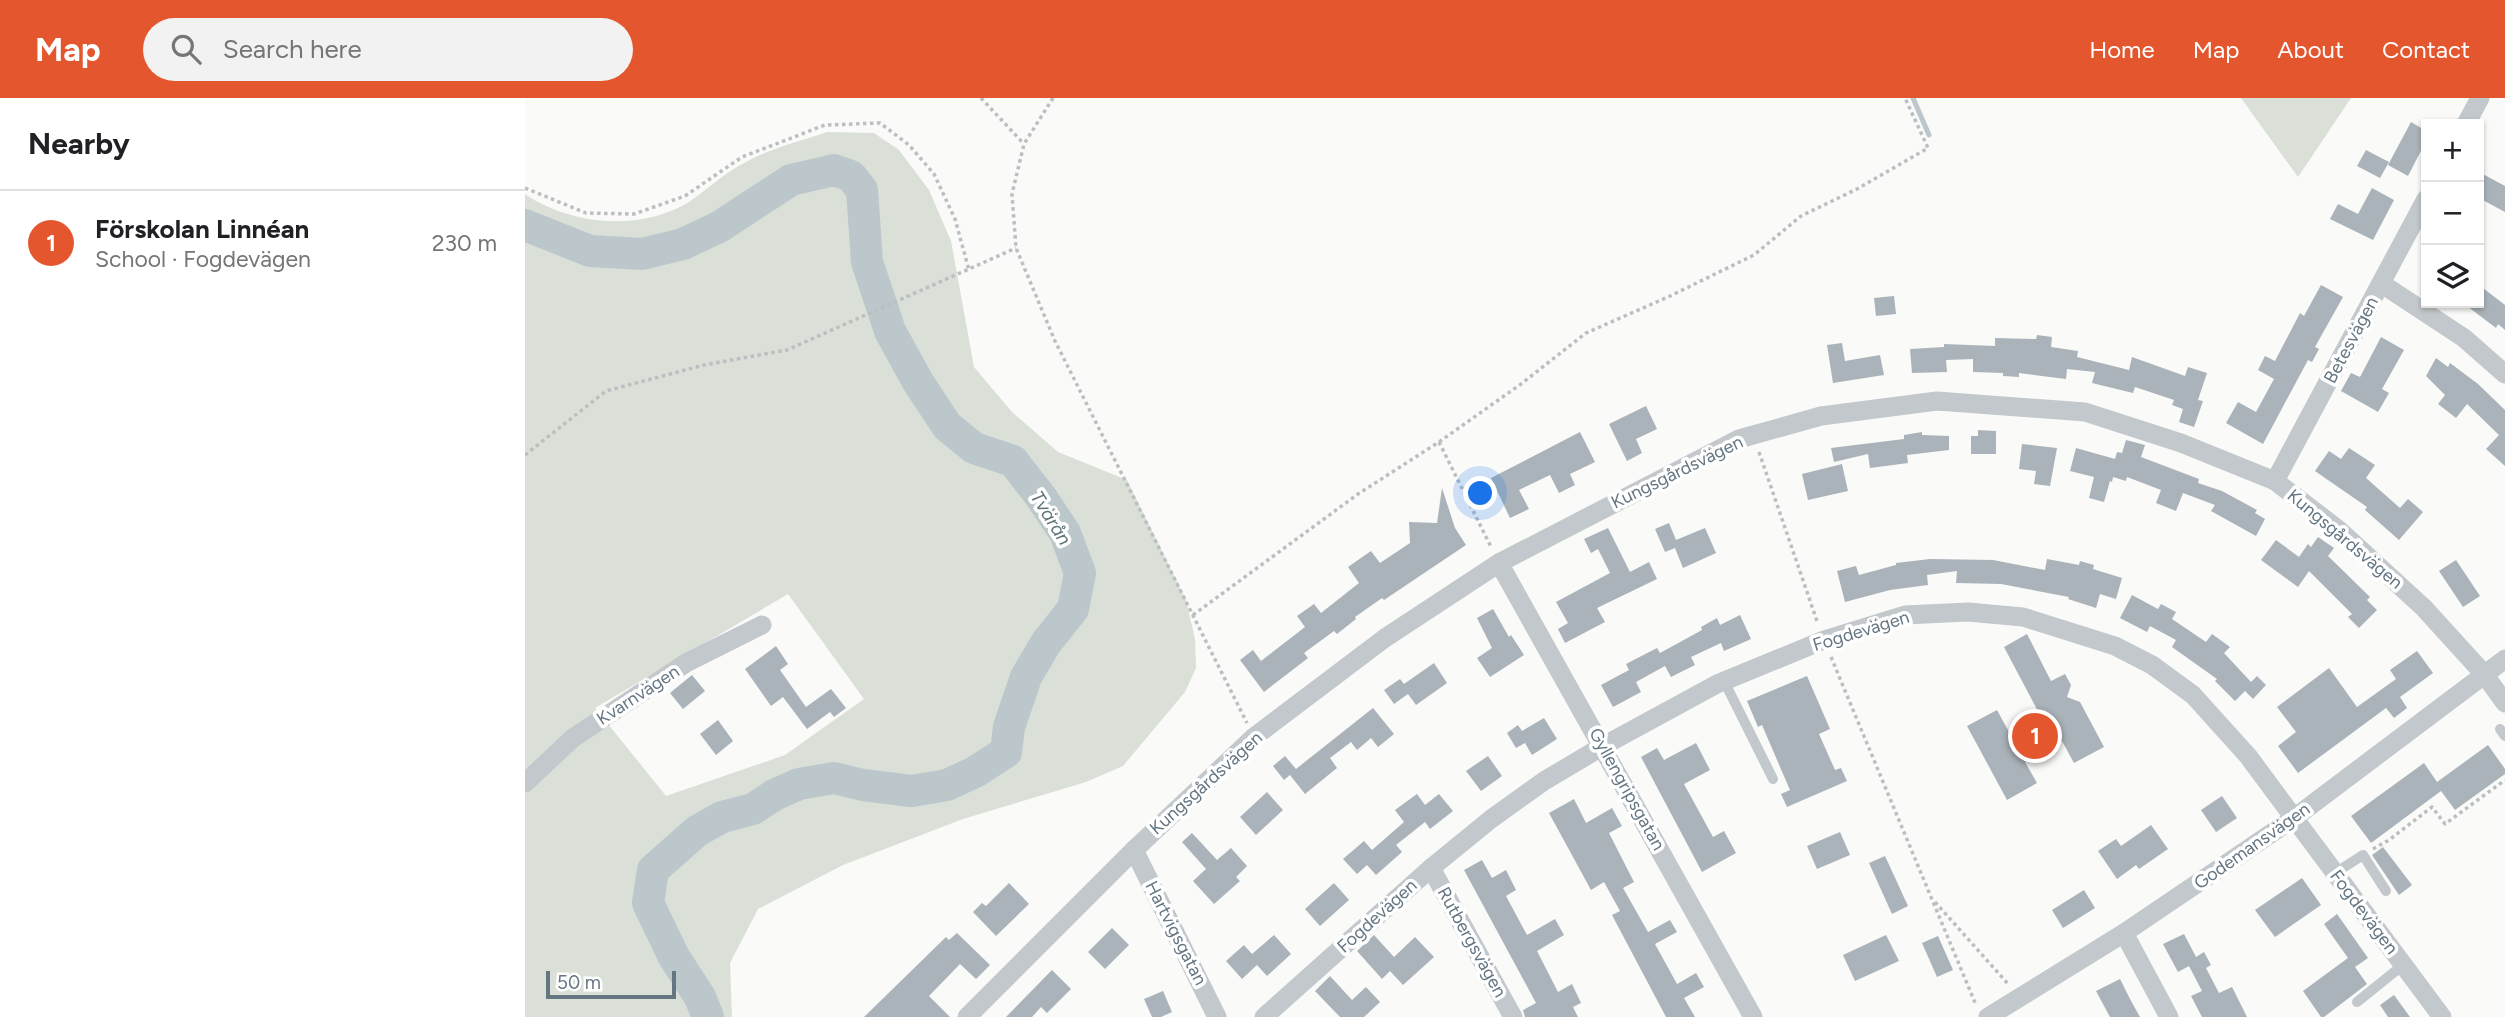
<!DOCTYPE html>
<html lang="en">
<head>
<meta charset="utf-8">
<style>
  body { margin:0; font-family:Figtree,sans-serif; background:#f2f2f2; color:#202124 }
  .controls { position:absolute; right:21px; top:21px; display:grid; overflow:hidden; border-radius:0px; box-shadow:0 2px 5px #0004 }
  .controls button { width:63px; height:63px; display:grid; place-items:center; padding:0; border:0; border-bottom:2px solid #e0e0e0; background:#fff; color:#202124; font:35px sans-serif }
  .scale { position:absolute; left:21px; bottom:18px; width:130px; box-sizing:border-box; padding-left:7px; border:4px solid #657683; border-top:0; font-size:19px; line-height:24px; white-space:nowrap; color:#657683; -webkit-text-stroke:5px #fff; paint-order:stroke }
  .you { position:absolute; left:956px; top:396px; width:24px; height:24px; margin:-18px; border:5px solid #fff; border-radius:50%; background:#1a73e8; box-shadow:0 0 0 10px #1a73e833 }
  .badge { display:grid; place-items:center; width:46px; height:46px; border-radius:50%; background:#e4572e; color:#fff; font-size:23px; font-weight:700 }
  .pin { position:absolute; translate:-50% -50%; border:4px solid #fff; box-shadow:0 2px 7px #0006 }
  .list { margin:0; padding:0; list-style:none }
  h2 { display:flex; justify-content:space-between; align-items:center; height:91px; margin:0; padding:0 28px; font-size:30px }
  h2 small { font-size:23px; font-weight:400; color:#757577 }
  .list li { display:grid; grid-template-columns:46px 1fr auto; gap:21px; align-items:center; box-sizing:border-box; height:105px; padding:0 28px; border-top:2px solid #e0e0e0 }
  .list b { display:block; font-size:26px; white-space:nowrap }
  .list p { margin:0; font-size:23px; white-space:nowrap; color:#757577 }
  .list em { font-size:23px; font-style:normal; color:#757577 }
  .icon { flex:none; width:38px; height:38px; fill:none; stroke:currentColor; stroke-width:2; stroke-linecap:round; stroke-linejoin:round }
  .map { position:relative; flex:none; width:1980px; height:919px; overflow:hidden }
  header { display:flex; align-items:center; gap:42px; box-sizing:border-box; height:98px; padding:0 35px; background:#e4572e; color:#fff }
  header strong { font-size:33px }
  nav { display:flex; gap:38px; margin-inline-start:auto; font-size:24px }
  .search { width:490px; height:63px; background:#f2f2f2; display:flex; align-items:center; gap:18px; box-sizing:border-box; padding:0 24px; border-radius:38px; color:#757577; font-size:26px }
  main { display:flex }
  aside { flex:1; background:#fff }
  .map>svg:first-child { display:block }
  .green { fill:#dadfd7; fill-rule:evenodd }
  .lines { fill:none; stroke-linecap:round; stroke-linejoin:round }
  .stream { stroke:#bbc7cb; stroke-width:5 }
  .river { stroke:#bbc7cb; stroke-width:32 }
  .building { fill:#aab3b9 }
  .path { stroke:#bbbfc2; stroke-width:3.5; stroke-dasharray:3.5 3.5; stroke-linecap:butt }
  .lane { stroke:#c3c8cc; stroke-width:10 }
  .street { stroke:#c3c8cc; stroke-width:19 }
  .labels { text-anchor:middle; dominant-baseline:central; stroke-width:7; stroke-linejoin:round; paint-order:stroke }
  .street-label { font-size:18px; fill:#657683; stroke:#fff }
  .water-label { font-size:19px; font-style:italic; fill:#60757c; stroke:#fff }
</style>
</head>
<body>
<header>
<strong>Map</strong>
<div class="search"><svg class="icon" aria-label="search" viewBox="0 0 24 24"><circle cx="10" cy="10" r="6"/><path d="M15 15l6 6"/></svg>Search here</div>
<nav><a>Home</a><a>Map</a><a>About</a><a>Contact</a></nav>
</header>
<main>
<aside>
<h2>Nearby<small></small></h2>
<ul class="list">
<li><span class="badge">1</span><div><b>Förskolan Linnéan</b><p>School · Fogdevägen</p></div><em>230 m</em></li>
</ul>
</aside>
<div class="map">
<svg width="1980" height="919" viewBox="0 0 1980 919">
  <rect width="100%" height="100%" fill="#fafaf8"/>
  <g class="green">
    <polygon points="1716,0 1826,0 1773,79"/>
    <path d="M 302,34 L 349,35 L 374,52 L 404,92 L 426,143 L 449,269 L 487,314 L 533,354 L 602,382 L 661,502 L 670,541 L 671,570 L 660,594 L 598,668 L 561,684 L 438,721 L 318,767 L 233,811 L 205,865 L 207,919 L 0,919 L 0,96 C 45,127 116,134 164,104 C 183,91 200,74 221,64 C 246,50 276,43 302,34 ZM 263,496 L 339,601 L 260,657 L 141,698 L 70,610 Z"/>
  </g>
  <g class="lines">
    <polyline class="stream" points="1388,0 1404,37"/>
    <polyline class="river" points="0,127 65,153 117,156 158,146 194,129 266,82 309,72 326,78 337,92 342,164 365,233 393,284 422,328 449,350 488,363 516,399 540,435 555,475 548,511 521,545 501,579 484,629 481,654 450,674 422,687 387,693 338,687 309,680 274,686 249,697 228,711 197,719 172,733 128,772 123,805 149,859 175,899 183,919"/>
  </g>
  <g class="building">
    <polygon points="1886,24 1901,33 1901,43 1883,78 1863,67"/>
    <polygon points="1841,52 1864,64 1855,80 1832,68"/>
    <polygon points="1954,74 1980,88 1980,114 1954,100"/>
    <polygon points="1847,90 1869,102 1848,142 1805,121 1813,106 1833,116"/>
    <polygon points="1796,187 1818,199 1790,249 1794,251 1787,264 1783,262 1738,346 1701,325 1713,304 1731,314 1749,281 1733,272 1740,258 1750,263 1775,215 1779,218"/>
    <polygon points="1954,187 1980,207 1980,232 1973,226 1971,230 1938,205 1954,205"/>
    <polygon points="1369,198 1371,216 1351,218 1349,200"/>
    <polygon points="1512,237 1527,239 1526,249 1553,253 1552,259 1604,272 1607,259 1660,278 1663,269 1682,275 1673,302 1678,303 1669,329 1654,324 1658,311 1647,307 1649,302 1610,289 1608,295 1567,285 1570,274 1542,271 1541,281 1494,275 1494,279 1478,278 1478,275 1448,274 1448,261 1421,262 1422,274 1387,275 1385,251 1419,249 1419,246 1470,248 1470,240 1511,241"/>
    <polygon points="1856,239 1879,252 1857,291 1864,295 1853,314 1816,293 1826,275 1835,279"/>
    <polygon points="1317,245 1320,263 1355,257 1359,277 1308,285 1302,247"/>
    <polygon points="1911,260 1923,269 1925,265 1953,286 1980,312 1980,368 1961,351 1974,337 1942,306 1931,320 1913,306 1920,297 1901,278"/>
    <polygon points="1121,308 1132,331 1111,341 1117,355 1102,363 1084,326"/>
    <polygon points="1453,332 1471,333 1471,356 1446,356 1446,338 1453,338"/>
    <polygon points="1055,334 1070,364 1045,376 1050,387 1034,395 1025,377 994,392 1004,411 985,420 966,380"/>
    <polygon points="1397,334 1397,337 1424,338 1424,352 1382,357 1383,365 1345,370 1343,356 1309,364 1306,350 1379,341 1379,337"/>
    <polygon points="1601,342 1620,347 1616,359 1674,381 1673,385 1697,393 1732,412 1730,415 1740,421 1731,438 1686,413 1690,407 1658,395 1651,413 1631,405 1636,392 1602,379 1601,383 1588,379 1587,384 1585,383 1579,404 1564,400 1569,379 1545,373 1551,350 1590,361 1592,354 1597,355"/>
    <polygon points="1497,346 1532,350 1525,388 1509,386 1511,373 1494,371"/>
    <polygon points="1824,350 1850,367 1841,380 1875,410 1883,401 1898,414 1874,442 1840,412 1842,409 1790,373 1804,353 1816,361"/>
    <polygon points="1317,366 1323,393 1283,402 1277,376"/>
    <polygon points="917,390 930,430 941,447 859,502 857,500 830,519 831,521 812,536 809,533 779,555 783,560 739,594 715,562 728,552 736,563 780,529 772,518 789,506 796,515 834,485 823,469 846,453 855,465 885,445 884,424 912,425"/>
    <polygon points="1144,425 1151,442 1180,430 1191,455 1158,470 1150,450 1140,454 1130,431"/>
    <polygon points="1083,430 1105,474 1124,464 1132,481 1072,510 1080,524 1040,545 1033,531 1043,525 1031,504 1085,475 1073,451 1066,455 1059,441"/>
    <polygon points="1793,439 1809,450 1803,458 1845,499 1842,502 1852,512 1834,530 1823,519 1827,516 1784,473 1773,489 1736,462 1751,442 1774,459 1783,446 1786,449"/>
    <polygon points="1405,461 1468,462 1520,472 1522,461 1554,467 1555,463 1569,467 1568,471 1597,480 1591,501 1575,496 1571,510 1543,501 1544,499 1476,486 1431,485 1432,473 1402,477 1403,487 1365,492 1320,504 1312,473 1331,468 1334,477 1371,467 1371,465"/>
    <polygon points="1931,462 1955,498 1938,509 1914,473"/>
    <polygon points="1607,497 1633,511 1636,506 1651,514 1647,521 1681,544 1687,536 1705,549 1699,555 1726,584 1732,578 1741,587 1728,601 1720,593 1710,603 1690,583 1692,581 1647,549 1651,542 1625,528 1622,534 1595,520"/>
    <polygon points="968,511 984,539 986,537 999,557 965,579 952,560 967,550 952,520"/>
    <polygon points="1215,517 1226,541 1199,553 1196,545 1166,559 1170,567 1146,579 1140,568 1111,584 1116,594 1088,609 1076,587 1104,572 1101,566 1132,550 1135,555 1177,532 1176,529 1192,520 1195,527"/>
    <polygon points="1502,536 1526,583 1540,576 1546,587 1542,599 1555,604 1579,649 1549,665 1537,643 1500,664 1512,685 1482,702 1442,628 1472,612 1484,634 1515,617 1479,549"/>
    <polygon points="251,548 263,566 255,572 281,609 306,591 321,610 309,619 305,614 282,631 258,599 246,608 220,571"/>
    <polygon points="1892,553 1908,575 1875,599 1882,610 1869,620 1861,610 1773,675 1753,648 1771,634 1752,609 1804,570 1832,609 1871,581 1865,572"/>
    <polygon points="909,565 922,585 891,607 883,596 869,606 859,592 875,581 879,586"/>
    <polygon points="167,577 180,593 158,611 145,595"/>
    <polygon points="1282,578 1305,631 1294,636 1310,672 1316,670 1322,683 1262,709 1256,696 1265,692 1237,627 1233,629 1222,603"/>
    <polygon points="848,610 869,636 853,649 846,640 832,652 826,644 805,660 812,670 780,696 765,677 759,682 748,668 760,658 771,671"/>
    <polygon points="1019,620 1032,641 1007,657 1000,645 991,650 982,635 993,627 997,633"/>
    <polygon points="193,622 208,643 191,657 175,636"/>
    <polygon points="1171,645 1185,672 1159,686 1188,739 1199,733 1211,755 1177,774 1116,659 1132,650 1139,662"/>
    <polygon points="1963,647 1980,671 1980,676 1930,712 1916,693 1846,745 1826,718 1899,665 1912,684"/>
    <polygon points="963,658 977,678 956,693 941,673"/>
    <polygon points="742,694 758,712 731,737 715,719"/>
    <polygon points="892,696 900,707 914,696 928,713 905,731 900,724 871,747 877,754 851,777 842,767 832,776 818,761 839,743 847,752 879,724 870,712"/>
    <polygon points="1697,698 1712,720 1691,734 1676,712"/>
    <polygon points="1049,701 1061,725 1087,710 1097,728 1084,735 1109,784 1098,790 1123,834 1145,822 1152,834 1130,846 1152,886 1171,875 1179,889 1159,900 1170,919 1141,919 1087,817 1095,813 1079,784 1066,792 1024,715"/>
    <polygon points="1626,727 1643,751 1614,771 1611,767 1592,781 1573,753 1591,741 1596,748"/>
    <polygon points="1315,734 1325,757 1292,771 1282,748"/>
    <polygon points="667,735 692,762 706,750 722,768 711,779 715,783 689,806 668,783 681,771 657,744"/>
    <polygon points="1858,749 1887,787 1874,797 1847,757"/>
    <polygon points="1360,758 1383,808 1367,816 1344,765"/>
    <polygon points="957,762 967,780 981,772 991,792 981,798 1002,837 1030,821 1039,837 1012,853 1033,894 1047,886 1056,905 1048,909 1053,919 1000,919 998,912 1011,905 939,772"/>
    <polygon points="1777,780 1796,807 1750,839 1730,812"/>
    <polygon points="484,785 504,806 471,838 448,814 457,805 461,808"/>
    <polygon points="809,785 824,802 795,828 780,811"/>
    <polygon points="1559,792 1570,810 1538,830 1527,812"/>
    <polygon points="1812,816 1843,860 1830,869 1842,886 1799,919 1796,919 1778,893 1823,860 1799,826"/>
    <polygon points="587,830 604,847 580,871 563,854"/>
    <polygon points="432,835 465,867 451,881 435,866 404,898 425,919 339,919 421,839 424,842"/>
    <polygon points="1659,836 1671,859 1679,854 1686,867 1681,870 1694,895 1707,889 1722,919 1677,919 1666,898 1677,893 1664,868 1653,874 1638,846"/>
    <polygon points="749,837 766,856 742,878 732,867 717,881 701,863 719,847 727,856"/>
    <polygon points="849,837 869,859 890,839 909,859 878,887 865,873 857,881 832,853"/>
    <polygon points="1361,837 1374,863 1330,883 1318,857"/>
    <polygon points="1413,838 1428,872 1412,879 1397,845"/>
    <polygon points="527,872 546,891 522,915 516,909 507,919 481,919"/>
    <polygon points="805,878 827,902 841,889 855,904 839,919 815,919 790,893"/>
    <polygon points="1595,881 1605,901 1615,919 1585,919 1571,893"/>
    <polygon points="638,893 647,914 636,919 627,919 619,901"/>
    <polygon points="1869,897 1885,919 1863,919 1855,907"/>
  </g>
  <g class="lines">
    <g class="path">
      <polyline points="456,0 499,46"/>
      <polyline points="528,0 499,46 487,96 491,150 530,243 722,625"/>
      <polyline points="0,90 61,115 109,116 160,98 217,59 300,27 355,25 384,47 409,76 430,121 444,172"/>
      <polyline points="914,344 966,449"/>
      <polyline points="1234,354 1293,526"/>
      <polyline points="0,357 81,293 179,267 262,252 491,150"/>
      <polyline points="668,517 833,396 914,344 996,286 1061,235 1143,199 1229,157 1276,118 1332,91 1403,50 1380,0"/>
      <polyline points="1306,559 1451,907"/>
      <polyline points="1848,751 1864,742 1907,709 1920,726 1980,682"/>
      <polyline points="1410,804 1484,887"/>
    </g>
    <g class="lane">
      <polyline points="1199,583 1248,681"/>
      <polyline points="1975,631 1980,638"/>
      <polyline points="1810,775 1838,757 1861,793"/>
      <polyline points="1832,904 1878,867"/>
    </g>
    <g class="street">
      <polyline points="1941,26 1955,0"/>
      <polyline points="1857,186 1939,240 1980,276"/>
      <polyline points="1750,383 1901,101"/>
      <polyline points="974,465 1228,919"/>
      <polyline points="0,685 48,640 161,565 237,527"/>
      <polyline points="609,752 692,919"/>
      <polyline points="906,770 988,919"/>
      <polyline points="1599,835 1644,919"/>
      <polyline points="442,919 609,752 729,639 860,540 974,465 1214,341 1296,318 1412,303 1560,314 1656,345 1750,383 1814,432 1899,510 1959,576 1980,605"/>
      <polyline points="739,919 906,770 966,721 1019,683 1078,648 1192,586 1299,542 1380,517 1443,514 1498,519 1590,548 1627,567 1668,597 1723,658 1917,919"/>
      <polyline points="1463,919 1599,835 1769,720 1980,561"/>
    </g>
  </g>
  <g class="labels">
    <g class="street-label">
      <text transform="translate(1826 242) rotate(-62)">Betesvägen</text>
      <text transform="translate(1152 374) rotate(-26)">Kungsgårdsvägen</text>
      <text transform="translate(1820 441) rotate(40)">Kungsgårdsvägen</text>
      <text transform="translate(1336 533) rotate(-17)">Fogdevägen</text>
      <text transform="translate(113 597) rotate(-33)">Kvarnvägen</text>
      <text transform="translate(681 685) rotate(-42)">Kungsgårdsvägen</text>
      <text transform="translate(1102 691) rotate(61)">Gyllengripsgatan</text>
      <text transform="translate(1727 748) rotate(-35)">Godemansvägen</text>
      <text transform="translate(1839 814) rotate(53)">Fogdevägen</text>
      <text transform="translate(852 818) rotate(-42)">Fogdevägen</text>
      <text transform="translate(651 835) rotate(63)">Hartvigsgatan</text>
      <text transform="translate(947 844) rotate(61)">Rutbergsvägen</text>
    </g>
    <g class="water-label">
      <text transform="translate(526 420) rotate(58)">Tvärån</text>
    </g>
  </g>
</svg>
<div class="controls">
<button>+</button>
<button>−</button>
<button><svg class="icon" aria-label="layers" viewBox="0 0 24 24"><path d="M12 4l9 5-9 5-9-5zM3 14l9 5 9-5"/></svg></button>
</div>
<div class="scale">50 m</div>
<div class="you"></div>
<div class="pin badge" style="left:1510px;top:638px">1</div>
</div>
</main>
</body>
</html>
